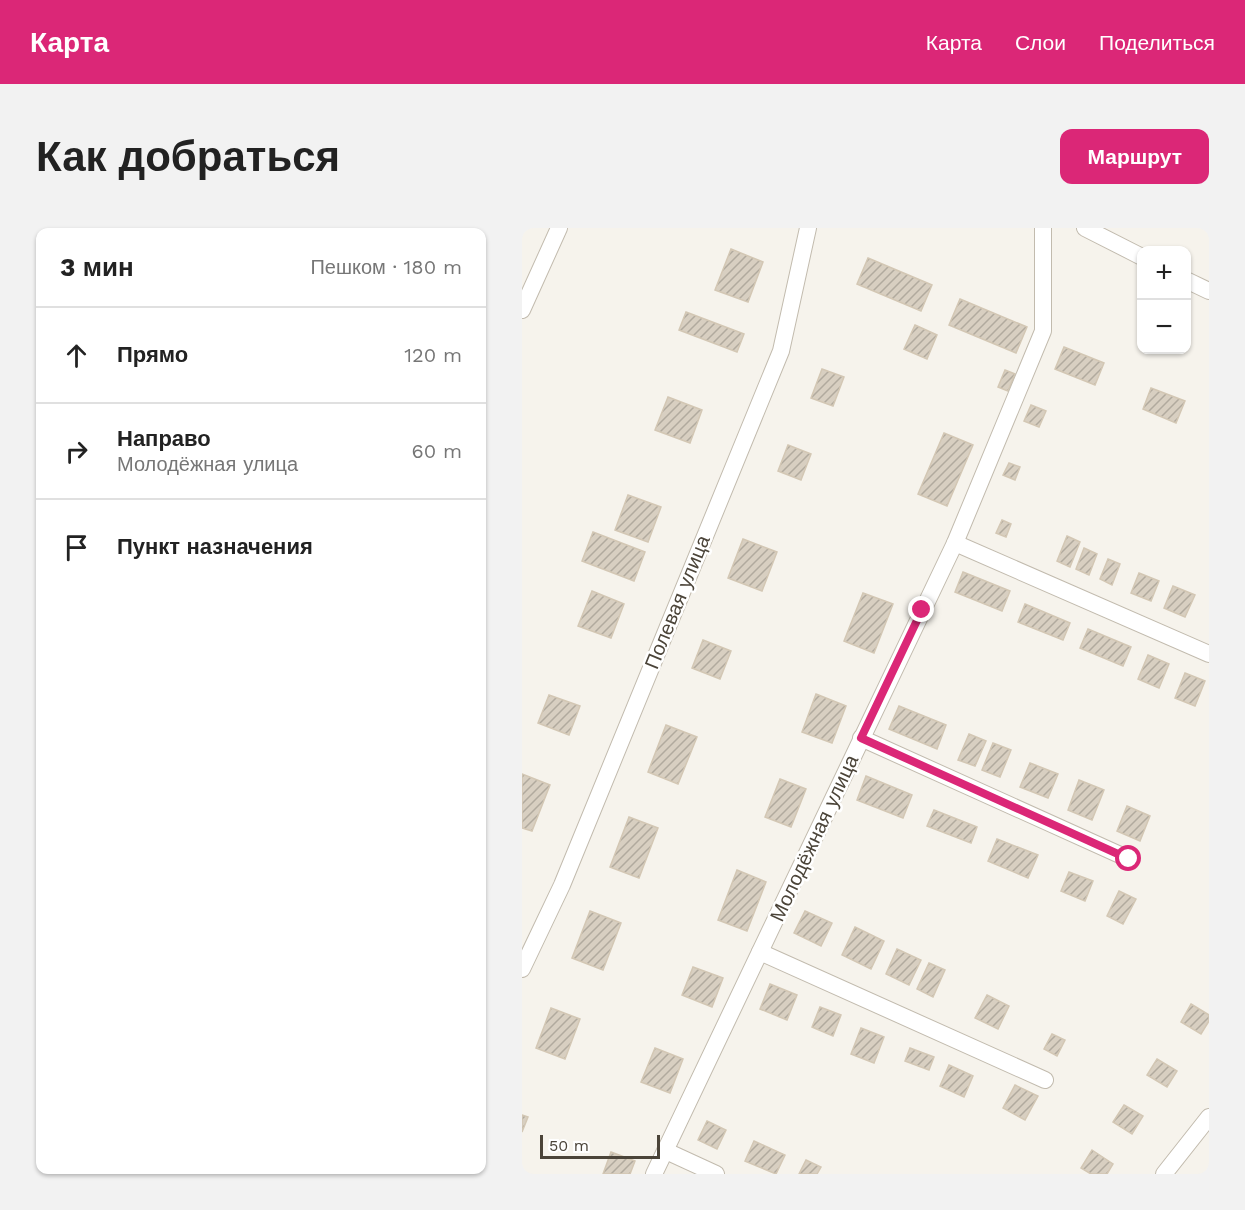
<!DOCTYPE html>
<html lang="ru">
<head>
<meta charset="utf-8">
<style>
  body { margin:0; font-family:"Work Sans",sans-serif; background:#f2f2f2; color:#222 }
  .controls { position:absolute; right:18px; top:18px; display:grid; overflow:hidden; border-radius:12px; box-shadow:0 2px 4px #0004 }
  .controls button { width:54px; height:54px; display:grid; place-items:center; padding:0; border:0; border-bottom:2px solid #e0e0e0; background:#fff; color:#222; font:30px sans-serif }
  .scale { position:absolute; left:18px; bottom:15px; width:120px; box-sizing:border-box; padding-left:6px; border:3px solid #4b4439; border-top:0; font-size:16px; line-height:21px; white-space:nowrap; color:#4b4439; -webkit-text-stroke:4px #fff; paint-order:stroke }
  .stop { position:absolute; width:18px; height:18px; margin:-14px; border:4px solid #db2777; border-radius:50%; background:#fff }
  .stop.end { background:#db2777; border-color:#fff; box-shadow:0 2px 6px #0008 }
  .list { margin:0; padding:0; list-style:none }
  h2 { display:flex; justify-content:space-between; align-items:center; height:78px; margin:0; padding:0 24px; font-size:26px }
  h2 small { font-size:20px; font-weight:400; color:#767676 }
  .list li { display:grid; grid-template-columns:39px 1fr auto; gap:18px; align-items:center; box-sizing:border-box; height:96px; padding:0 24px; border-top:2px solid #e0e0e0 }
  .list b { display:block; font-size:22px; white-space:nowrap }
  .list p { margin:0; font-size:20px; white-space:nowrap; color:#767676 }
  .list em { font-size:20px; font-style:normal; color:#767676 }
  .icon { flex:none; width:33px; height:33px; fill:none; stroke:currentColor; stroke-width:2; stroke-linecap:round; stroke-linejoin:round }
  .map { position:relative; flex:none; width:687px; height:946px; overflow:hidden; border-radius:12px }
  header { display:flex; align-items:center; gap:36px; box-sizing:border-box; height:84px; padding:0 30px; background:#db2777; color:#fff }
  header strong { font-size:28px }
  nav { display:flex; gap:33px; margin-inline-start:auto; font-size:21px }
  .intro { display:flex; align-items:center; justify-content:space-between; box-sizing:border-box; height:144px; padding:0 36px }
  h1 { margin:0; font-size:42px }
  .button { padding:15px 27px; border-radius:12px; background:#db2777; color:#fff; font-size:21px; font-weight:700 }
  main { display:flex; gap:36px; padding:0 36px }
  aside { flex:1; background:#fff; border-radius:12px; box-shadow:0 2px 4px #0004 }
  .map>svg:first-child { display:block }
  .building { fill:url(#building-hatch); stroke:#d3c7b4; stroke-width:1.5 }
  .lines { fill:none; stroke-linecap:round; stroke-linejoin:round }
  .minor-casing { stroke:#c2bbae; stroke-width:18 }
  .minor { stroke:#fff; stroke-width:16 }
  .route { stroke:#db2777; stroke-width:8 }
  .labels { text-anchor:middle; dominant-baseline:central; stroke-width:5; stroke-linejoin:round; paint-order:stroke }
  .street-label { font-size:20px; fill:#4b4439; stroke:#fff }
</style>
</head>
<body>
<header>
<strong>Карта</strong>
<nav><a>Карта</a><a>Слои</a><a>Поделиться</a></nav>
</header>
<div class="intro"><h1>Как добраться</h1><a class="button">Маршрут</a></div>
<main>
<aside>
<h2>3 мин<small>Пешком · 180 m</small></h2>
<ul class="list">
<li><svg class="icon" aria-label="ahead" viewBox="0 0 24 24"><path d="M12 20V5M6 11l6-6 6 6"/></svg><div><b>Прямо</b></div><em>120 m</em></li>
<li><svg class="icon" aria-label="right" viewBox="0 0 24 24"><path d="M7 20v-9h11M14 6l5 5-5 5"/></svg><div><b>Направо</b><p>Молодёжная улица</p></div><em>60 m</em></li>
<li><svg class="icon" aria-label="arrive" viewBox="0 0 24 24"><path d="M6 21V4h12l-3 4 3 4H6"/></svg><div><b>Пункт назначения</b></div></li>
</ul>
</aside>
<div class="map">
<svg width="687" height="946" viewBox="0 0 687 946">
  <defs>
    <pattern id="building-hatch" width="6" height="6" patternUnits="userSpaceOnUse" patternTransform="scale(1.5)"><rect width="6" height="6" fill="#d8cfc1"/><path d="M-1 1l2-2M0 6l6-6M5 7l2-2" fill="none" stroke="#b1aa9e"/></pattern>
  </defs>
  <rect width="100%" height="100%" fill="#f6f3ec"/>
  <g class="building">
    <polygon points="209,21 241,34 226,74 193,62"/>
    <polygon points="346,30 410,57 399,83 335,56"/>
    <polygon points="438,71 505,99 494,125 427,97"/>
    <polygon points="164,84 222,106 215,124 157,102"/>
    <polygon points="393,97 415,107 405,131 382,121"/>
    <polygon points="542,119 582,135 573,157 533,141"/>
    <polygon points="300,141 322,149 311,178 289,170"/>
    <polygon points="483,142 493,146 486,163 476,159"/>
    <polygon points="629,160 663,173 654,195 621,181"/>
    <polygon points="146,169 180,182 168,215 133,202"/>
    <polygon points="509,177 524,183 517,199 502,193"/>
    <polygon points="422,205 451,217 425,278 396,266"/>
    <polygon points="266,217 289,226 279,252 256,243"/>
    <polygon points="487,235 498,239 493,252 481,247"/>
    <polygon points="106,267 139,279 126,314 93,302"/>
    <polygon points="480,292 489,296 484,309 474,305"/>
    <polygon points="71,304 123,324 112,353 60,333"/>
    <polygon points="545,308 558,314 548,339 535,333"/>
    <polygon points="221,311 255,324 240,363 206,350"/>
    <polygon points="562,320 575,326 567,347 554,341"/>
    <polygon points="586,331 598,336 590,357 578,351"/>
    <polygon points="441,344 488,363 480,383 433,364"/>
    <polygon points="617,345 637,353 629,373 609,365"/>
    <polygon points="651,358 673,367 663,389 642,380"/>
    <polygon points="70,363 102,376 89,410 56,398"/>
    <polygon points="341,365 371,376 352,425 322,413"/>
    <polygon points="503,376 548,395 541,412 496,394"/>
    <polygon points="566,401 609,419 601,438 558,420"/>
    <polygon points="181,412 209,423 198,451 170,440"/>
    <polygon points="626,427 647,436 637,460 616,451"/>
    <polygon points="663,445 683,453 673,478 653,470"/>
    <polygon points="294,466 324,478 310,515 280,504"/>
    <polygon points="27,467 58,478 47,507 16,495"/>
    <polygon points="377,478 424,497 415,521 367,501"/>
    <polygon points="144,497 175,509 156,556 126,544"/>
    <polygon points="447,506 464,513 453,538 436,532"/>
    <polygon points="471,515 489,522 478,549 460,542"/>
    <polygon points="508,535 536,546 526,570 498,559"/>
    <polygon points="0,546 28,557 10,603 0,600"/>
    <polygon points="344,548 390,567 381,590 335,572"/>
    <polygon points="258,551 284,561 269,599 243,589"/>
    <polygon points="557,552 582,562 570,592 546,582"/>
    <polygon points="605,578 628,588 618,613 595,603"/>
    <polygon points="412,582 455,599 449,615 405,598"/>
    <polygon points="107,589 136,600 117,650 88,639"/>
    <polygon points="475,611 516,627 506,650 466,633"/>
    <polygon points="215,642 244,654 225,703 196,692"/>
    <polygon points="547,644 571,653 563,673 539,663"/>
    <polygon points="597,663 614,671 601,696 585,688"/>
    <polygon points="68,683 99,695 81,742 50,730"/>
    <polygon points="283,683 310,695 299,718 272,705"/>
    <polygon points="333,699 362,713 349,741 320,727"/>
    <polygon points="375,721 399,732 387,757 364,746"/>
    <polygon points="407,735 423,742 411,769 395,761"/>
    <polygon points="171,739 201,750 190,779 160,767"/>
    <polygon points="248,756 275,767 265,792 238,781"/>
    <polygon points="465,767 487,778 476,801 453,790"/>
    <polygon points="669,776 687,787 687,793 679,806 659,794"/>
    <polygon points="298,779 319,787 311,808 290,799"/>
    <polygon points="29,780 58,791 43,831 14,820"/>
    <polygon points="339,800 362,809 352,835 329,826"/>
    <polygon points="530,806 543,812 535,828 522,821"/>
    <polygon points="133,820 161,831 148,865 119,854"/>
    <polygon points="388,820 412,829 407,842 383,833"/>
    <polygon points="635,831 655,843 645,859 625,847"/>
    <polygon points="427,837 451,848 442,869 418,858"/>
    <polygon points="493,857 516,868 503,892 481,880"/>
    <polygon points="602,877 621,888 610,906 591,894"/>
    <polygon points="0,887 6,889 0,904"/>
    <polygon points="185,893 204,902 195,921 176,912"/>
    <polygon points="232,913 263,927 254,946 223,933"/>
    <polygon points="570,922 591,936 585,946 569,946 559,940"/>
    <polygon points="89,924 113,933 108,946 81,946"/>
    <polygon points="284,932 299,939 295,946 277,946"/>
  </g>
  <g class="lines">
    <g class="minor-casing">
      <g id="minor">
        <polyline points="563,0 620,29"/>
        <polyline points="664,52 687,63"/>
        <polyline points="0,82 37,0"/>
        <polyline points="433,315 687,426"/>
        <polyline points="339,510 607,631"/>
        <polyline points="238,724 523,852"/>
        <polyline points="0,741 40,657 259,123 286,0"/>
        <polyline points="144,923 194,946"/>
        <polyline points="132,946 433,315 521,103 521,0"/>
        <polyline points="642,946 687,889"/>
      </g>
    </g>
    <use href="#minor" class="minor"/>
  </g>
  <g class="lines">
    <polyline class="route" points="400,382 339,510 607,631"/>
  </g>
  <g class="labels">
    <g class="street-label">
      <text transform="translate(155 374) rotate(-68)">Полевая улица</text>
      <text transform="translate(292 610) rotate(-65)">Молодёжная улица</text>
    </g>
  </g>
</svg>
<div class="controls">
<button>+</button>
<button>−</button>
</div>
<div class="scale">50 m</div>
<div class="stop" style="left:607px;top:631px"></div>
<div class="stop end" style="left:400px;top:382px"></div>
</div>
</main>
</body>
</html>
